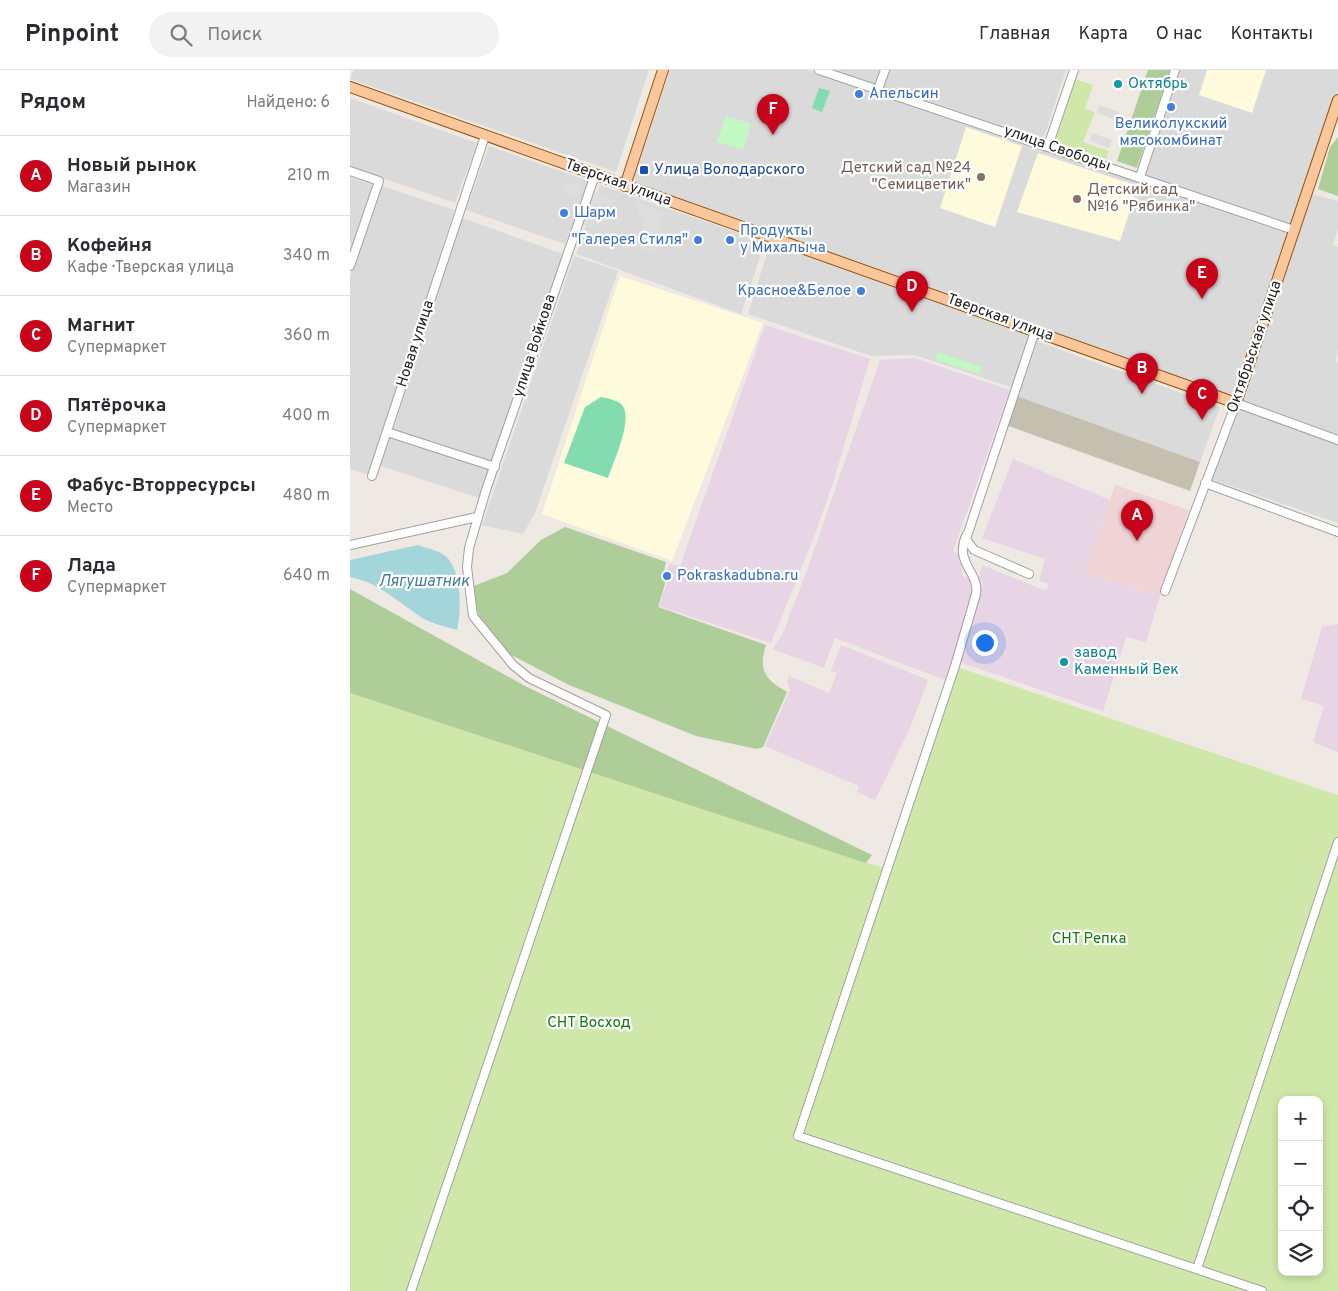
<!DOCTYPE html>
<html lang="ru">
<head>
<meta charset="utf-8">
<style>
  body { margin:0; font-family:Overpass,sans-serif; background:#f2f2f3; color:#2b2b33 }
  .controls { position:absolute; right:15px; bottom:15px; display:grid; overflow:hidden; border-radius:10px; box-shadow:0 2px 8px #0003 }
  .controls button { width:45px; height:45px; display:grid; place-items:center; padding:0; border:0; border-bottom:1px solid #e1e1e2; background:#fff; color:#2b2b33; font:25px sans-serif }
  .you { position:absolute; left:634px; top:572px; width:18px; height:18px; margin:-12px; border:4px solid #fff; border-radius:50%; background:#1a73e8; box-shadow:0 0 0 8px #1a73e833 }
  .badge { display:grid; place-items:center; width:32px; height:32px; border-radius:50%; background:#c70419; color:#fff; font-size:16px; font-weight:700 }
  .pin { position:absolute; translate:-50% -41px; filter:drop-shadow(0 1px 2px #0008) }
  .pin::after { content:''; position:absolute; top:26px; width:18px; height:15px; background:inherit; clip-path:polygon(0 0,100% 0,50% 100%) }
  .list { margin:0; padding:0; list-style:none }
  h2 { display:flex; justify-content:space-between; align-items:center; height:65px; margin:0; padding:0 20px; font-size:21px }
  h2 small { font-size:16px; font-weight:400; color:#7c7c81 }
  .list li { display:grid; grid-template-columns:32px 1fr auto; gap:15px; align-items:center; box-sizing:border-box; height:80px; padding:0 20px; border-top:1px solid #e1e1e2 }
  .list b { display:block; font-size:19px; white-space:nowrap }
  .list p { margin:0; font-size:16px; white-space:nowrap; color:#7c7c81 }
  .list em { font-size:16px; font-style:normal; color:#7c7c81 }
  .icon { flex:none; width:28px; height:28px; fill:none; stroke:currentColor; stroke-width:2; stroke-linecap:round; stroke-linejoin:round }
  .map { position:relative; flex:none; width:988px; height:1221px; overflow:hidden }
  header { display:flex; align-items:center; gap:30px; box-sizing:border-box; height:70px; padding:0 25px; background:#fff; border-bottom:1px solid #e1e1e2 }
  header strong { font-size:24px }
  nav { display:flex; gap:28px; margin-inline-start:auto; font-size:18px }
  .search { width:350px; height:45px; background:#f2f2f3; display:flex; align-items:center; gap:12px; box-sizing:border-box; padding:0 18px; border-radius:28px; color:#7c7c81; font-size:19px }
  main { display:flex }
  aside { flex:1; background:#fff }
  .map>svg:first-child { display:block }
  .residential { fill:#dbdada }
  .commercial { fill:#efd3d5 }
  .industrial { fill:#e7d5e6 }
  .education { fill:#fefbdc }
  .construction { fill:#c3c0af }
  .grass { fill:#cfe8aa; fill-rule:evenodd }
  .forest { fill:#aecd99 }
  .park { fill:#c2f8c1 }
  .pitch { fill:#82dcb0 }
  .parking { fill:#ddd }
  .water { fill:#a4d5db }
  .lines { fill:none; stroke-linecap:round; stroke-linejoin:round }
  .minor-casing { stroke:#a1a1a1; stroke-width:10 }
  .major-casing { stroke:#945403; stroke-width:12 }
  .minor { stroke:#fff; stroke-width:8 }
  .major { stroke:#fac79d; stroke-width:10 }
  .culture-dot { fill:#0f9aa8; stroke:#fff; stroke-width:2 }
  .shop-dot { fill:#3f7fe0; stroke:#fff; stroke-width:2 }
  .transit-dot { fill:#1a4fb4; stroke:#fff; stroke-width:2 }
  .education-dot { fill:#8d6e63; stroke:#fff; stroke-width:2 }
  .labels { text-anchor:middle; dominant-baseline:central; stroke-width:4.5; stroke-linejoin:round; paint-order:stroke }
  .culture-label { font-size:15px; fill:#0d838f; stroke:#fff; text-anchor:start }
  .shop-label { font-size:15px; fill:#366cbe; stroke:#fff; text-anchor:start }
  .street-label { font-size:15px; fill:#1d1d1d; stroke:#fff }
  .education-label { font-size:15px; fill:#785e54; stroke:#fff; text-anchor:end }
  .transit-label { font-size:15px; fill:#164399; stroke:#fff; text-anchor:start }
  .park-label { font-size:15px; fill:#10790d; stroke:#fff }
  .water-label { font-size:16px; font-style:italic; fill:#467a9c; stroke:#fff }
</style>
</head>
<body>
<header>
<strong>Pinpoint</strong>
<div class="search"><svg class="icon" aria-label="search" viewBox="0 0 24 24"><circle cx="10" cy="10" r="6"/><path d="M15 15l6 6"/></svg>Поиск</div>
<nav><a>Главная</a><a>Карта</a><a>О нас</a><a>Контакты</a></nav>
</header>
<main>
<aside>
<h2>Рядом<small>Найдено: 6</small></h2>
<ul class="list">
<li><span class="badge">A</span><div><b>Новый рынок</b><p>Магазин</p></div><em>210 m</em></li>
<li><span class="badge">B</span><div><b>Кофейня</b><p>Кафе · Тверская улица</p></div><em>340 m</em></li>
<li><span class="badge">C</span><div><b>Магнит</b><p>Супермаркет</p></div><em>360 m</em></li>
<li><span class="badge">D</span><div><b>Пятёрочка</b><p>Супермаркет</p></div><em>400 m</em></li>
<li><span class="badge">E</span><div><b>Фабус-Вторресурсы</b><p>Место</p></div><em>480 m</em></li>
<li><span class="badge">F</span><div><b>Лада</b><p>Супермаркет</p></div><em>640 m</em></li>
</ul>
</aside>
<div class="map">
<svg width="988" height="1221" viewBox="0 0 988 1221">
  <rect width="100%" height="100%" fill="#eee9e3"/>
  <g class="residential">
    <polygon points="4,0 299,0 266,102 0,9"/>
    <polygon points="320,0 460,0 929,158 936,163 936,171 888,318 880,324 869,322 286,114 285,106"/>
    <polygon points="479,0 716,0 694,67 688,70"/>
    <polygon points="827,0 988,0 988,19 946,146 940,153 934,153 798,107 794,103"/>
    <polygon points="0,28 127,73 105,133 0,97"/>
    <polygon points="139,76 239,111 215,174 116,140"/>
    <polygon points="0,107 23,115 0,182"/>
    <polygon points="250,115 415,172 391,244 226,184"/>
    <polygon points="32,116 104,140 20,405 0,399 0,207"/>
    <polygon points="962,124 988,131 988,159 983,175 988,177 988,280 985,291 988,293 988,453 861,409"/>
    <polygon points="112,148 213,184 143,393 43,360"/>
    <polygon points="426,173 676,261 679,269 663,318 565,285 521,286 398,244 419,177"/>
    <polygon points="224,186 268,201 185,443 173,464 132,455"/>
    <polygon points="683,270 870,337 850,392 664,325"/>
    <polygon points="38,367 139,399 130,428 30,396"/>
  </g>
  <polygon class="commercial" points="765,415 839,440 810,526 736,503"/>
  <g class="industrial">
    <polygon points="415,255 520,289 482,416 462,472 421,573 309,536 318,510 316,504 319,494 330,496"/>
    <polygon points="565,288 660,320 603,481 611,485 612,505 621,509 624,520 604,589 595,610 485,568 474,598 423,579 433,563 460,492 530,290"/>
    <polygon points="663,389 760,430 736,503 810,526 796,572 776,567 753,641 609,592 633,512 629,509 632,495 696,521 699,514 689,511 695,489 632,468"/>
    <polygon points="988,554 988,682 963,672 974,636 951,629 972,557"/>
    <polygon points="491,575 578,610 560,658 525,730 507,722 509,716 415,676 440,620 437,612 439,606 479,623 487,603 481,601"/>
  </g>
  <g class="education">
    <polygon points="857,0 916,0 902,43 849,25"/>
    <polygon points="616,57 672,76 645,157 590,138"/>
    <polygon points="688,83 788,116 770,171 667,142"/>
    <polygon points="270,206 413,253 322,491 192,444"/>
  </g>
  <polygon class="construction" points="664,325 850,392 840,421 653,354"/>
  <g class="grass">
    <polygon points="725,9 743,15 735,39 745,42 733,72 759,81 756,89 703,71"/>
    <path d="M 610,598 L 988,725 L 988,1221 L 0,1221 L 0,623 L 539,800 L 599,617 ZM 932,1030 L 969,1030 L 969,1202 L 932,1202 Z"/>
  </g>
  <g class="forest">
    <polygon points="798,0 820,0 787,98 767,91"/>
    <polygon points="988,67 988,126 968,119 980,77"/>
    <path d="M 215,457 L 316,492 L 313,505 L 315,514 L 308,537 L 416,575 C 408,600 415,610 437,622 L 413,677 L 407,679 L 346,666 L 219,615 L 152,580 L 132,557 L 121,517 L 157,503 L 191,470 Z"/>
    <polygon points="0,519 175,616 522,785 516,793 0,623"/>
  </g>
  <g class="park">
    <polygon points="376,46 401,54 393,80 367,72"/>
    <polygon points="588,282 632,297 629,304 585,289"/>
  </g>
  <g class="pitch">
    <polygon points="469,18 480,21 472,42 462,38"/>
    <path d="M 251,327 C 257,328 265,330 270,333 C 286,345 263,392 258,408 L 214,393 L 235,337 Z"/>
  </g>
  <g class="parking">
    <polygon points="749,35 769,42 766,50 747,43"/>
    <polygon points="742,63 762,70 759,78 740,71"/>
    <polygon points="216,111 231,116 227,127 212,122"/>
    <polygon points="242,122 265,130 260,135 253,133 243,158 230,153"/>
    <polygon points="285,131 315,142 302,183 286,177 294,148 288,145"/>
  </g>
  <path class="water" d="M 68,475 C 76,478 87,480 94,485 C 112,497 112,542 107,560 C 97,557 84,554 74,549 C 50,534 29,512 0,507 L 0,490 Z"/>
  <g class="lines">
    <g class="minor-casing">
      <g id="minor">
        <polyline points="469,0 944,160"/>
        <polyline points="528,19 535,0"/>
        <polyline points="698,76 724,0"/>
        <polyline points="0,101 29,111 0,196"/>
        <polyline points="790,107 825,0"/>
        <polyline points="37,362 145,397"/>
        <polyline points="22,406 135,66"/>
        <polyline points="855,413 988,462"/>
        <path d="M 616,466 C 604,493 630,503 626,524 L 605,596 L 448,1066 L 912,1221"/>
        <polyline points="0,475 127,447"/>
        <polyline points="679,504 624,480 616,469 685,261"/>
        <polyline points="815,521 886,333 988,370"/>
        <polyline points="847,1199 988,772"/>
        <polyline points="61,1221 256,645 179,608 163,595 123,546 117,497 119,478 136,420 245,105"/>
      </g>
    </g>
    <g class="major-casing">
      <g id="major">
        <polyline points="0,17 886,333 988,30"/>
        <polyline points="275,116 313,0"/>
      </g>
    </g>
    <use href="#minor" class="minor"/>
    <use href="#major" class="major"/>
  </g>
  <g class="culture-dot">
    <circle cx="768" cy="14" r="5"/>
    <circle cx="714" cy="592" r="5"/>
  </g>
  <g class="shop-dot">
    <circle cx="509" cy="24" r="5"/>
    <circle cx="821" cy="37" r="5"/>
    <circle cx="214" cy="143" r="5"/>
    <circle cx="348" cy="170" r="5"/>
    <circle cx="380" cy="170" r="5"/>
    <circle cx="511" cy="221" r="5"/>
    <circle cx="317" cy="506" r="5"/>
  </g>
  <rect class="transit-dot" x="289" y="95" width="10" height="10" rx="2.5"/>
  <g class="education-dot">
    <circle cx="631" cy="107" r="5"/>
    <circle cx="727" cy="129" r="5"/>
  </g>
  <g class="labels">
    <g class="culture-label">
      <text x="778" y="14">Октябрь</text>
      <text x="724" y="583">завод<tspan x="724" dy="17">Каменный Век</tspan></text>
    </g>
    <g class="shop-label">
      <text x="519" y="24">Апельсин</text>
      <text x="821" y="54" text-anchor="middle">Великолукский<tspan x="821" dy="17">мясокомбинат</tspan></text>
      <text x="224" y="143">Шарм</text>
      <text x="390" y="161">Продукты<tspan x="390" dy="17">у Михалыча</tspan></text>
      <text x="338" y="170" text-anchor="end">"Галерея Стиля"</text>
      <text x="501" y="221" text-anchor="end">Красное&amp;Белое</text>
      <text x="327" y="506">Pokraskadubna.ru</text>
    </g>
    <g class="street-label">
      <text transform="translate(707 79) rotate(19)">улица Свободы</text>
      <text transform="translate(268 113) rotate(20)">Тверская улица</text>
      <text transform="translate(650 248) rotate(20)">Тверская улица</text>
      <text transform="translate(66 274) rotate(-72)">Новая улица</text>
      <text transform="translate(185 276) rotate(-72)">улица Войкова</text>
      <text transform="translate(905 277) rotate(-71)">Октябрьская улица</text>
    </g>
    <g class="education-label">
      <text x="621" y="98">Детский сад №24<tspan x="621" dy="17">"Семицветик"</tspan></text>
      <text x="737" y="120" text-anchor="start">Детский сад<tspan x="737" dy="17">№16 "Рябинка"</tspan></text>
    </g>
    <g class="transit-label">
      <text x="304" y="100">Улица Володарского</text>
    </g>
    <g class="park-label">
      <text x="739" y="869">СНТ Репка</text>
      <text x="239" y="953">СНТ Восход</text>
    </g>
    <g class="water-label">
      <text x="74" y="512">Лягушатник</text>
    </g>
  </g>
</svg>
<div class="controls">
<button>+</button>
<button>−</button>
<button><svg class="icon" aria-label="locate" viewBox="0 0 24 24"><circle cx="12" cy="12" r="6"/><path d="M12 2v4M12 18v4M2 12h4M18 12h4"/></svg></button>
<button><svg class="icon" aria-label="layers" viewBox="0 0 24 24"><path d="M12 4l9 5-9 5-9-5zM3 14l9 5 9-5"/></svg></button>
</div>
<div class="you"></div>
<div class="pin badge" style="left:787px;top:471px">A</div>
<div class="pin badge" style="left:792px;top:324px">B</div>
<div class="pin badge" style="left:852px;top:350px">C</div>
<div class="pin badge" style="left:562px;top:242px">D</div>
<div class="pin badge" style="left:852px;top:229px">E</div>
<div class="pin badge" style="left:423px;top:65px">F</div>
</div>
</main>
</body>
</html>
